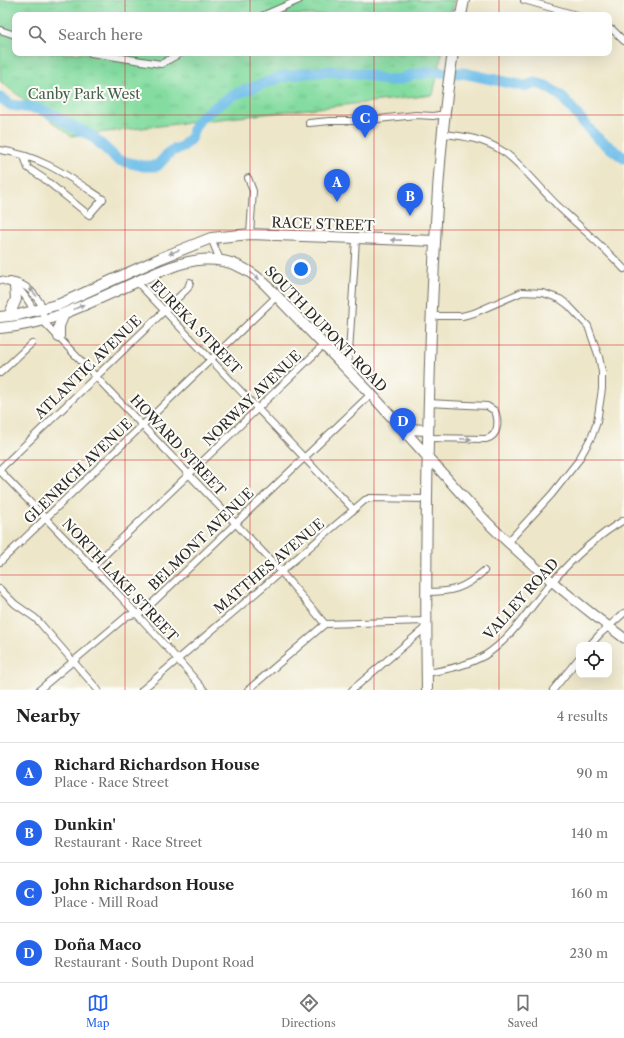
<!DOCTYPE html>
<html lang="en">
<head>
<meta charset="utf-8">
<style>
  body { margin:0; font-family:"Libre Caslon Text",serif; background:#f2f2f2; color:#222 }
  .controls { position:absolute; right:12px; bottom:12px; display:grid; overflow:hidden; border-radius:8px; box-shadow:0 4px 16px #0002 }
  .controls button { width:36px; height:36px; display:grid; place-items:center; padding:0; border:0; border-bottom:1px solid #e0e0e0; background:#fff; color:#222; font:20px sans-serif }
  .you { position:absolute; left:301px; top:269px; width:14px; height:14px; margin:-10px; border:3px solid #fff; border-radius:50%; background:#1a73e8; box-shadow:0 0 0 6px #1a73e833 }
  .badge { display:grid; place-items:center; width:26px; height:26px; border-radius:50%; background:#2563eb; color:#fff; font-size:13px; font-weight:700 }
  .pin { position:absolute; translate:-50% -33px; filter:drop-shadow(0 1px 2px #0008) }
  .pin::after { content:''; position:absolute; top:21px; width:14px; height:12px; background:inherit; clip-path:polygon(0 0,100% 0,50% 100%) }
  .list { margin:0; padding:0; list-style:none }
  h2 { display:flex; justify-content:space-between; align-items:center; height:52px; margin:0; padding:0 16px; font-size:17px }
  h2 small { font-size:13px; font-weight:400; color:#767676 }
  .list li { display:grid; grid-template-columns:26px 1fr auto; gap:12px; align-items:center; box-sizing:border-box; height:60px; padding:0 16px; border-top:1px solid #e0e0e0 }
  .list b { display:block; font-size:15px; white-space:nowrap }
  .list p { margin:0; font-size:13px; white-space:nowrap; color:#767676 }
  .list em { font-size:13px; font-style:normal; color:#767676 }
  .icon { flex:none; width:22px; height:22px; fill:none; stroke:currentColor; stroke-width:2; stroke-linecap:round; stroke-linejoin:round }
  .map { position:relative; flex:none; width:624px; height:690px; overflow:hidden }
  .search { position:absolute; background:#fff; box-shadow:0 4px 16px #0002; left:12px; right:12px; top:12px; height:44px; display:flex; align-items:center; gap:10px; box-sizing:border-box; padding:0 14px; border-radius:8px; color:#767676; font-size:15px }
  .sheet { height:292px; background:#fff }
  nav { display:flex; justify-content:space-around; align-items:center; box-sizing:border-box; height:56px; border-top:1px solid #e0e0e0; background:#fff; font-size:11px; color:#767676 }
  nav a { display:grid; justify-items:center; gap:2px }
  nav .on { color:#2563eb }
  .map>svg:first-child { display:block }
  .park { fill:url(#park-tufts); stroke:#588466 }
  .lines { fill:none; stroke-linecap:round; stroke-linejoin:round }
  .river { stroke:#6ebee9; stroke-width:11 }
  .street-casing { stroke:#6f6c62; stroke-width:8 }
  .secondary-casing { stroke:#6f6c62; stroke-width:11 }
  .primary-casing { stroke:#6f6c62; stroke-width:12 }
  .street { stroke:#fff; stroke-width:6 }
  .secondary { stroke:#fff; stroke-width:9 }
  .primary { stroke:#fff; stroke-width:10 }
  .oneway { fill:#a0a0a0 }
  .grid { fill:none; stroke:#d62828; stroke-width:1; stroke-opacity:0.55 }
  .labels { text-anchor:middle; dominant-baseline:central; stroke-width:4; stroke-linejoin:round; paint-order:stroke }
  .park-label { font-size:14px; fill:#46604e; stroke:#fdfcf7 }
  .street-label { font-size:14px; fill:#2b2b2b; stroke:#fdfcf7 }
</style>
</head>
<body>
<div class="map">
<svg width="624" height="690" viewBox="0 0 624 690">
  <defs>
    <pattern id="park-tufts" width="24" height="20" patternUnits="userSpaceOnUse"><rect width="24" height="20" fill="#84dca0"/><path d="M3 7l-1-3M5 7V3M7 7l1-3M15 17l-1-3M17 17v-4M19 17l1-3" fill="none" stroke="#72bd8a"/></pattern>
  </defs>
  <rect width="100%" height="100%" fill="#fdfcf7"/>
  <filter id="ink" filterUnits="userSpaceOnUse"><feTurbulence type="fractalNoise" baseFrequency=".025" numOctaves="2"/><feDisplacementMap in="SourceGraphic" scale="8" xChannelSelector="R" yChannelSelector="G"/><feConvolveMatrix kernelMatrix="1 2 1 2 8 2 1 2 1" color-interpolation-filters="sRGB"/></filter>
  <filter id="wash" filterUnits="userSpaceOnUse"><feTurbulence type="fractalNoise" baseFrequency=".012" numOctaves="4" result="noise"/><feDisplacementMap in="SourceGraphic" scale="16" xChannelSelector="R" yChannelSelector="G"/><feGaussianBlur stdDeviation="0.9" result="paint"/><feColorMatrix in="noise" values="0 0 0 0 0 0 0 0 0 0 0 0 0 0 0 0 0 1.4 0 .05"/><feComposite in="paint" operator="in"/></filter>
  <g filter="url(#wash)">
    <rect width="100%" height="100%" fill="#ede6c9"/>
    <polygon class="park" points="0,0 454,0 451,15 15,15 15,53 442,53 433,95 71,136 0,81"/>
    <g class="lines">
      <polyline class="river" points="0,97 11,105 39,109 56,116 68,124 92,136 118,160 143,166 157,166 171,151 182,147 191,138 194,128 201,117 233,95 281,77 305,73 332,71 364,74 385,80 398,80 411,75 430,72 463,73 524,86 535,83 546,86 561,96 596,137 624,158"/>
    </g>
  </g>
  <g filter="url(#ink)">
    <g class="lines">
      <g class="street-casing">
        <g id="street">
          <polyline points="524,0 576,15"/>
          <polyline points="264,15 299,0"/>
          <polyline points="609,29 613,30 624,41"/>
          <polyline points="0,30 15,35"/>
          <polyline points="91,53 161,64 181,53"/>
          <polyline points="309,123 330,121 359,121 416,115 433,116 445,114"/>
          <path d="M 443,134 C 464,136 485,139 504,152 C 523,165 542,191 560,208 C 581,228 604,247 624,269"/>
          <path d="M 0,150 C 42,156 69,177 103,199 L 89,215 L 43,178 L 28,168 L 24,156"/>
          <polyline points="248,178 253,191 250,234"/>
          <polyline points="211,238 220,260"/>
          <path d="M 0,280 C 20,284 25,296 35,312"/>
          <path d="M 10,281 C 28,284 35,294 44,309 L 42,320"/>
          <polyline points="137,282 354,510"/>
          <polyline points="432,316 462,316 474,313 522,292 543,293 560,299 568,305 588,326 599,357 602,372 602,389 597,422 592,436 578,461 552,494 508,542"/>
          <polyline points="41,319 277,567 325,624"/>
          <polyline points="348,370 356,239"/>
          <polyline points="0,373 32,343"/>
          <path d="M 427,438 L 486,439 C 499,436 499,421 495,411 L 487,406 L 428,403"/>
          <polyline points="0,469 188,288 190,282"/>
          <path d="M 0,471 C 69,543 140,614 204,690"/>
          <polyline points="0,562 276,297"/>
          <polyline points="92,567 324,345"/>
          <polyline points="0,589 15,604 35,618 40,623 98,690"/>
          <path d="M 426,592 C 452,592 464,589 484,571"/>
          <polyline points="590,645 600,634 624,613"/>
          <path d="M 426,673 C 447,670 466,666 484,656 C 513,638 530,606 552,582 C 573,558 597,536 624,520"/>
          <polyline points="39,690 127,616 143,612 371,394"/>
          <polyline points="142,690 365,500 370,498 426,499"/>
          <polyline points="248,690 325,624 426,621"/>
          <polyline points="352,690 426,627"/>
          <polyline points="553,690 579,658"/>
        </g>
      </g>
      <g class="secondary-casing">
        <path id="secondary" d="M 427,456 C 449,480 470,505 493,528 C 534,568 578,604 624,638"/>
      </g>
      <g class="primary-casing">
        <g id="primary">
          <polyline points="461,15 464,0"/>
          <polyline points="9,316 16,299 15,286"/>
          <polyline points="0,317 18,315 60,304 161,258 211,238 250,234 435,241"/>
          <path d="M 0,328 C 21,326 46,321 65,313 C 90,303 114,292 138,281 C 184,260 222,244 265,284 L 371,394 L 427,456"/>
          <polyline points="59,337 59,326 64,314"/>
          <polyline points="400,425 408,429 427,430"/>
          <path d="M 427,690 C 425,570 427,451 431,331 C 435,238 438,145 453,53"/>
        </g>
      </g>
      <use href="#street" class="street"/>
      <use href="#secondary" class="secondary"/>
      <use href="#primary" class="primary"/>
    </g>
    <defs><path id="oneway-solid" d="M-6-.8H1V-3.2L6.5 0L1 3.2V.8H-6Z"/></defs>
    <g class="oneway">
      <use href="#oneway-solid" transform="translate(396 240) rotate(-179)"/>
      <use href="#oneway-solid" transform="translate(174 252) rotate(158)"/>
      <use href="#oneway-solid" transform="translate(255 276) rotate(39)"/>
      <use href="#oneway-solid" transform="translate(33 292) rotate(-131)"/>
      <use href="#oneway-solid" transform="translate(79 307) rotate(-24)"/>
      <use href="#oneway-solid" transform="translate(466 439) rotate(2)"/>
    </g>
  </g>
  <path class="grid" d="M 125,0 L 125,15M 250,0 L 250,15M 374,0 L 374,15M 499,0 L 499,15M 125,53 L 125,690M 250,53 L 250,690M 374,53 L 374,690M 499,53 L 499,690M 0,115 L 624,115M 0,230 L 624,230M 0,345 L 624,345M 0,460 L 624,460M 0,575 L 624,575"/>
  <g class="labels">
    <g class="park-label">
      <text x="84" y="94">Canby Park West</text>
    </g>
    <g class="street-label">
      <text transform="translate(323 224) rotate(2)">RACE STREET</text>
      <text transform="translate(196 327) rotate(46)">EUREKA STREET</text>
      <text transform="translate(326 329) rotate(46)">SOUTH DUPONT ROAD</text>
      <text transform="translate(88 367) rotate(-44)">ATLANTIC AVENUE</text>
      <text transform="translate(252 398) rotate(-44)">NORWAY AVENUE</text>
      <text transform="translate(178 445) rotate(47)">HOWARD STREET</text>
      <text transform="translate(78 471) rotate(-44)">GLENRICH AVENUE</text>
      <text transform="translate(201 539) rotate(-44)">BELMONT AVENUE</text>
      <text transform="translate(269 566) rotate(-40)">MATTHES AVENUE</text>
      <text transform="translate(120 580) rotate(47)">NORTH LAKE STREET</text>
      <text transform="translate(521 599) rotate(-48)">VALLEY ROAD</text>
    </g>
  </g>
</svg>
<div class="controls">
<button><svg class="icon" aria-label="locate" viewBox="0 0 24 24"><circle cx="12" cy="12" r="6"/><path d="M12 2v4M12 18v4M2 12h4M18 12h4"/></svg></button>
</div>
<div class="you"></div>
<div class="pin badge" style="left:337px;top:202px">A</div>
<div class="pin badge" style="left:410px;top:216px">B</div>
<div class="pin badge" style="left:365px;top:138px">C</div>
<div class="pin badge" style="left:403px;top:441px">D</div>
<div class="search"><svg class="icon" aria-label="search" viewBox="0 0 24 24"><circle cx="10" cy="10" r="6"/><path d="M15 15l6 6"/></svg>Search here</div>
</div>
<section class="sheet">
<h2>Nearby<small>4 results</small></h2>
<ul class="list">
<li><span class="badge">A</span><div><b>Richard Richardson House</b><p>Place · Race Street</p></div><em>90 m</em></li>
<li><span class="badge">B</span><div><b>Dunkin'</b><p>Restaurant · Race Street</p></div><em>140 m</em></li>
<li><span class="badge">C</span><div><b>John Richardson House</b><p>Place · Mill Road</p></div><em>160 m</em></li>
<li><span class="badge">D</span><div><b>Doña Maco</b><p>Restaurant · South Dupont Road</p></div><em>230 m</em></li>
</ul>
</section>
<nav>
<a class="on"><svg class="icon" aria-label="map" viewBox="0 0 24 24"><path d="M3 6l6-2 6 2 6-2v14l-6 2-6-2-6 2zM9 4v14M15 6v14"/></svg>Map</a>
<a><svg class="icon" aria-label="directions" viewBox="0 0 24 24"><path d="M12 3l9 9-9 9-9-9zM9 14v-3h6M13 9l2 2-2 2"/></svg>Directions</a>
<a><svg class="icon" aria-label="saved" viewBox="0 0 24 24"><path d="M7 4h10v16l-5-4-5 4z"/></svg>Saved</a>
</nav>
</body>
</html>
